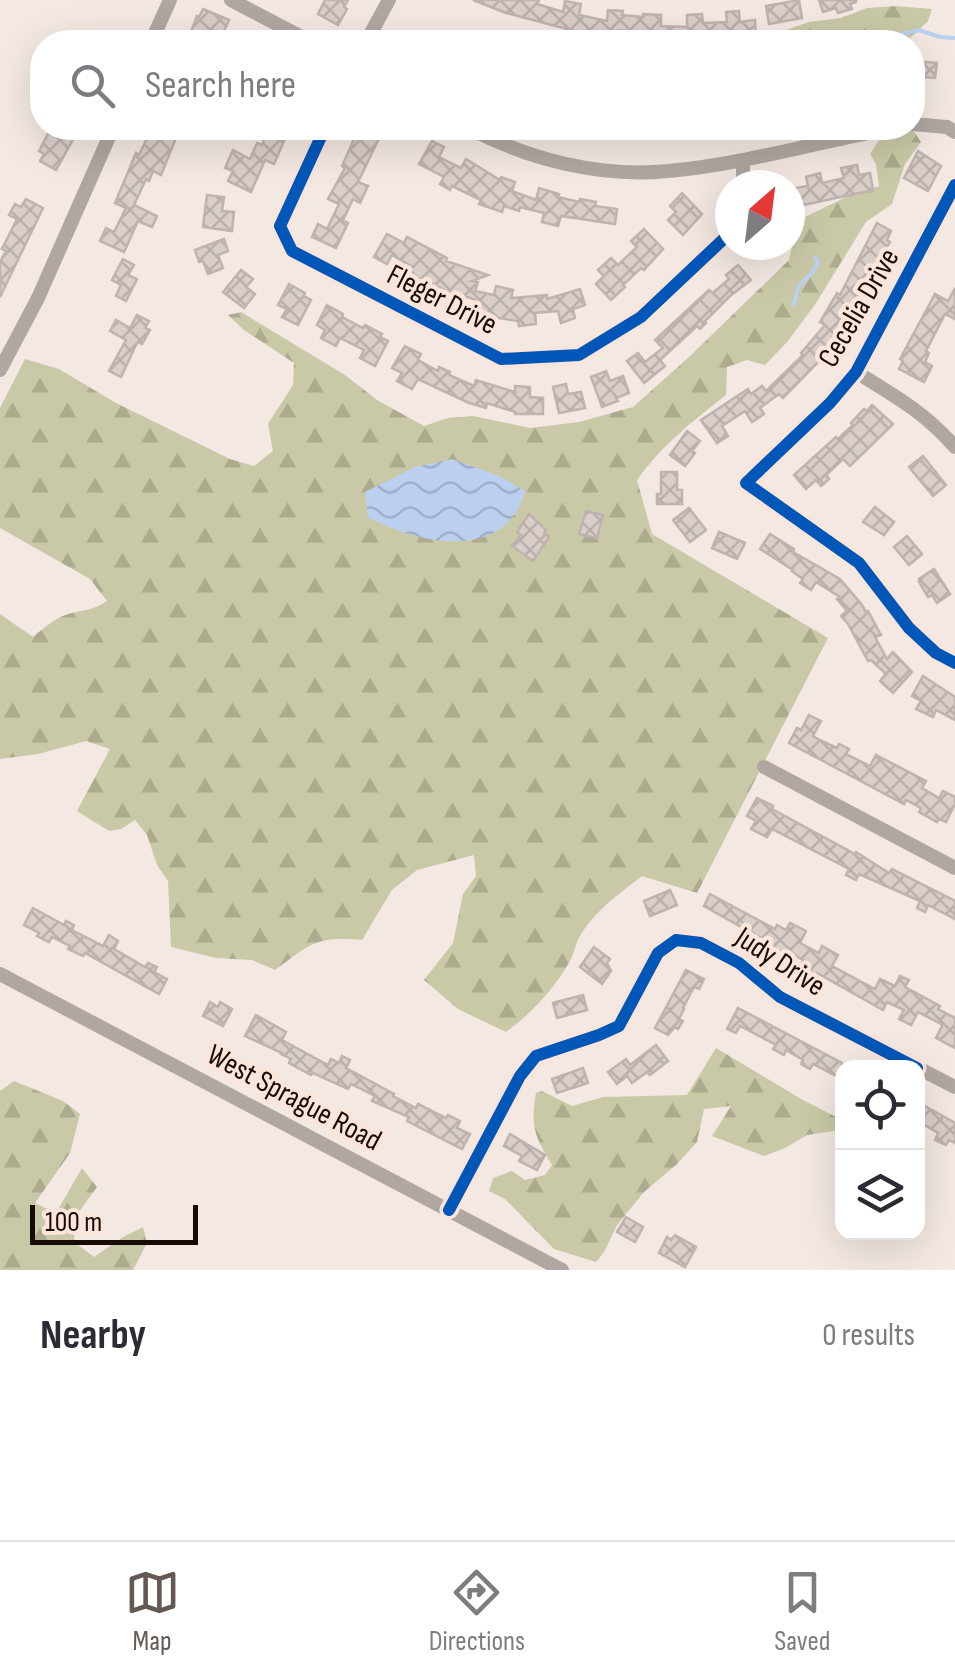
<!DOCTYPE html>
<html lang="en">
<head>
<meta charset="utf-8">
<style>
  body { margin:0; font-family:"Sofia Sans Condensed",sans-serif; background:#f2f2f3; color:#2b2b33 }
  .controls { position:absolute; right:30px; bottom:30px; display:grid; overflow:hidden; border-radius:20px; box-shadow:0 10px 40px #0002 }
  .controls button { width:90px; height:90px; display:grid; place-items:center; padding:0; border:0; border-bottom:2px solid #e1e1e2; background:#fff; color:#2b2b33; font:50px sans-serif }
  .compass { position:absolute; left:715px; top:170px; width:90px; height:90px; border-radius:50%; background:#fff; box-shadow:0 10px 40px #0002; rotate:28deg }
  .scale { position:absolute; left:30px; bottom:25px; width:168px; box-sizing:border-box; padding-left:10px; border:5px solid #160b05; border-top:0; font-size:28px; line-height:35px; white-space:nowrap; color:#160b05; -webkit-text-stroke:8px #fbe5da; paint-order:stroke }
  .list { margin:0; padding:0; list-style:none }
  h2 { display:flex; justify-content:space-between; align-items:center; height:130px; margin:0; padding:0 40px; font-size:42px }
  h2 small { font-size:32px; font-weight:400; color:#7c7c81 }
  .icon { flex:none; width:55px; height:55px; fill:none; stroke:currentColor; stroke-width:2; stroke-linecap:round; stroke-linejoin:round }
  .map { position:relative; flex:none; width:955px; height:1270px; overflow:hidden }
  .search { position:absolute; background:#fff; box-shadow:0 10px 40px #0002; left:30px; right:30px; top:30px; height:110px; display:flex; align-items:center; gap:25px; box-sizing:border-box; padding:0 35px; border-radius:40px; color:#7c7c81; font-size:38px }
  .sheet { height:270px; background:#fff }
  nav { display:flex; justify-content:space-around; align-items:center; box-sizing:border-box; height:140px; border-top:2px solid #e1e1e2; background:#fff; font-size:28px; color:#7c7c81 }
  nav a { display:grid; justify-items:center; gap:5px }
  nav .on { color:#635852 }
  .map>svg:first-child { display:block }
  .forest { fill:url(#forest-firs) }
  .water { fill:url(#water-waves) }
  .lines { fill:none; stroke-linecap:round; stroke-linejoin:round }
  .stream { stroke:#bbcfef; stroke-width:4 }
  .building { fill:url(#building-cross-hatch); stroke:#bfb2af; stroke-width:2.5 }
  .minor { stroke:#b0a7a2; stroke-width:14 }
  .cycleway-casing { stroke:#fbe5da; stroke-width:19 }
  .cycleway { stroke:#0057b8; stroke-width:12 }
  .labels { text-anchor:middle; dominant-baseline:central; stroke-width:9; stroke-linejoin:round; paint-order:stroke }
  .street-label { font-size:30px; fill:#160b05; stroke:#fbe5da }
</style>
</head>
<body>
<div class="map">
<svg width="955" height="1270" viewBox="0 0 955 1270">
  <defs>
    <pattern id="forest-firs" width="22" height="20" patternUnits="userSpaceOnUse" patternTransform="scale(2.5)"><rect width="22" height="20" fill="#c9c9a7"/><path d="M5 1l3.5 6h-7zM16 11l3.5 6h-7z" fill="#acab8e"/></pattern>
    <pattern id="water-waves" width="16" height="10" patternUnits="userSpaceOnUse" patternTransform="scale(2.5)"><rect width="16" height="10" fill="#bbcfef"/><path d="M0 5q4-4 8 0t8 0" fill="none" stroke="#a0b0cb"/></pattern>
    <pattern id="building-cross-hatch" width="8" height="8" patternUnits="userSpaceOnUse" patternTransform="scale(2.5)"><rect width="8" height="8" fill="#dacec9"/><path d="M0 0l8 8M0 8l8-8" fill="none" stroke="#bab0ab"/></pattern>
  </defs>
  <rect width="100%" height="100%" fill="#f3e8e2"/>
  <g class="forest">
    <polygon points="896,6 932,9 928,21 906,42 770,42 775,34 809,22 841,18 867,8"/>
    <path d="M 913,130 L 921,142 L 905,164 L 892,204 L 866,222 L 816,303 L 788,341 L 765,365 L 747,360 L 727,367 L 726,395 C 693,421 662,445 637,480 L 652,534 L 828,638 L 697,893 L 642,876 C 619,894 593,912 579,938 C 575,945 574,954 570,961 C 554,989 532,1013 506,1032 L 458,1009 L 424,980 L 453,943 L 463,894 L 476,876 L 474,855 L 417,870 L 392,890 L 362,940 C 315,936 312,943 275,970 L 252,960 L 216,958 L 171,947 L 168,881 L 157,865 L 147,835 L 135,820 L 121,829 L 109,831 L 77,811 L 110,749 L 86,741 L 38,754 L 0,759 L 0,614 L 33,637 C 44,628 55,618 68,614 C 83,610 94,610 107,601 L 90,579 L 0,528 L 0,408 L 25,359 L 59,369 L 116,403 L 230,459 L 254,466 L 273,451 L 268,424 L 293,385 L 294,363 L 244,330 L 228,315 L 241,312 L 345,375 L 377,400 L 424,426 L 448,418 L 473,416 L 530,428 L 579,422 L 633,407 L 689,357 L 789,260 L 797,221 L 844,198 L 879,186 L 876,164 L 870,154 L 883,134 Z"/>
    <path d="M 716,1048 L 803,1100 L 842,1120 L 842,1126 L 834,1131 L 807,1135 L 785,1148 L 764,1156 L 712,1136 L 731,1106 L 704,1109 L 697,1142 L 677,1164 L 644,1192 L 617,1225 L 604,1252 L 596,1262 L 554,1249 L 505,1199 L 489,1191 L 493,1178 L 512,1171 L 525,1180 L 545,1175 L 552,1165 C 535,1137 530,1127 536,1093 L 542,1091 L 572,1106 L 603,1097 L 687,1095 Z"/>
    <polygon points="14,1081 63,1101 80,1114 70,1153 35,1203 56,1213 82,1168 97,1187 76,1216 74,1242 94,1257 123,1237 143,1227 147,1243 133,1270 0,1270 0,1091"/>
  </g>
  <path class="water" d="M 453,459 L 501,477 L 525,491 C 506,563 416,544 368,517 L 365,492 L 415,467 Z"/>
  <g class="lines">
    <g class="stream">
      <polyline points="876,42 896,39 903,34 919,30 940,37 955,38"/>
      <polyline points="794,305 798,287 812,273 818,262 815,257"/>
    </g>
  </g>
  <g class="building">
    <polygon points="325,0 348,0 344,7 347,9 338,25 318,14"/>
    <polygon points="473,0 539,0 537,4 563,12 565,1 581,4 579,15 607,21 608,10 623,11 622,15 643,17 643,14 661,15 661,26 687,27 687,15 702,14 703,23 727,22 726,12 739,11 740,22 755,20 756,35 742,36 743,42 729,42 728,40 642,42 642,32 618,30 617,38 590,35 506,13"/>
    <polygon points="799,0 802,18 769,24 766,6"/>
    <polygon points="819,0 856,0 856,2 850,4 852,9 838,13 836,8 823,12"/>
    <polygon points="203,9 229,20 219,42 187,42 197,16 199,17"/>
    <polygon points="912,61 937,63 935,78 923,77 922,88 912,87"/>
    <polygon points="51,128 59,128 75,136 56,170 40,161 44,154 39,151"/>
    <polygon points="148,128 180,128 161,175 153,171 149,181 146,179 134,205 157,216 152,227 138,221 124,252 100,241 106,228 114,232 126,208 115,203 136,153 139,155 147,138 144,137"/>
    <polygon points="269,128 278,128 288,132 274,164 265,160 251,192 228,181 233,171 225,168 233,150 250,159 257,143 262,145"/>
    <polygon points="359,128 384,128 358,182 368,186 360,203 353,199 343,220 348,223 336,248 312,237 318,224 327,229 339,204 328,199 345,168 342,166"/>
    <polygon points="432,141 444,147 439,157 461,168 466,159 500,180 501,177 515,182 512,191 536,200 539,188 559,194 558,197 579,202 580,199 596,202 595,206 617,209 615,224 561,216 558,226 542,222 544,213 520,207 519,211 504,206 502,212 479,204 481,200 452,186 450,190 440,184 444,177 419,164"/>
    <polygon points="918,151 941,166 928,191 904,178"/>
    <polygon points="857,165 859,175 870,173 873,190 790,208 790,189 808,186 806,177 820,173 822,183 844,178 841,168"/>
    <polygon points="682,193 702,214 683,235 668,220 676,212 670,206"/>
    <polygon points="207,195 224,197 222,211 234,212 232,231 203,227"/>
    <polygon points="26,199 43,208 0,297 0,262 6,251 2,249 17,219 9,215 15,204 21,207"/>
    <polygon points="877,223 891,231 887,240 890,242 866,280 869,282 862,294 859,292 844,316 849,319 840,334 826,349 829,351 783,398 779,394 760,408 764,414 752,422 745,411 722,426 728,436 717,443 701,420 748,389 751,394 762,386 766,391 803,355 801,353 825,325 820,322 837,293 840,295"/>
    <polygon points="644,229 663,249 644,270 641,268 623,285 625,287 611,300 596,284 604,276 598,270 611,258 618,265 637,247 631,241"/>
    <polygon points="387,234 404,243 407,237 447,258 446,261 488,275 472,281 478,282 475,291 494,295 496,286 513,290 511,298 547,295 547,299 580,289 585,305 573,309 575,318 561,323 558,311 535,313 536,324 519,326 518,321 479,315 482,302 464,296 461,302 442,296 444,290 425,279 422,285 405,276 411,266 392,255 387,264 374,257"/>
    <polygon points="224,239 228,251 218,255 223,268 208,274 203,261 199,262 195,250"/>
    <polygon points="123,259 134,265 128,275 137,279 126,301 116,296 121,285 112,280"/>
    <polygon points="738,265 751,280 730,296 705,321 706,323 700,329 697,326 660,360 665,366 644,383 627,361 638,353 645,362 663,348 655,340 709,290 713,293 729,279 726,275"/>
    <polygon points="241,270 253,279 246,287 255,294 244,308 223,292"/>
    <polygon points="289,284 305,293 304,296 311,300 298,325 282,317 287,309 278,305"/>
    <polygon points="955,288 955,319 945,314 926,351 929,353 925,362 932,366 924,382 899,369 903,361 900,359 935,294 948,301"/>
    <polygon points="327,305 343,314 342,317 363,328 365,325 382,334 380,337 388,341 375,366 360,358 364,350 340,338 336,346 321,338 325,330 317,325"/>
    <polygon points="137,315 149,321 145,328 150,330 142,344 138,342 136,345 121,377 109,371 126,340 110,331 116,320 130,328"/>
    <polygon points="405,346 421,354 418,360 438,371 439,367 450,372 449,375 474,386 476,380 515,392 515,386 530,387 530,397 543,398 543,414 515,414 515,412 487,403 486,408 469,403 418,379 412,389 397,381 402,373 392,368"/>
    <polygon points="606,371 610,381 623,376 629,393 616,398 618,401 602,407 591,377"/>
    <polygon points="566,384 568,394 581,392 585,408 559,413 553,387"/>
    <polygon points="872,405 893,424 850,466 843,459 826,475 829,479 821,486 816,480 806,489 794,475 836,437 838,439 853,425 851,423 864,409 867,411"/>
    <polygon points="687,431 700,441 692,451 695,453 685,466 670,455"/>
    <polygon points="923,456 946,485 933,496 909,467"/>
    <polygon points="661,472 677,472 677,490 682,490 682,504 657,504 657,494 661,494"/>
    <polygon points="875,507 894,522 884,535 863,522"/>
    <polygon points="689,508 706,530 690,542 673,520"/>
    <polygon points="586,511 603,515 597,538 579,534"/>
    <polygon points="529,514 546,530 544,533 549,537 533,561 512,546 521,535 517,532"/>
    <polygon points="719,532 745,543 737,559 712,548"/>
    <polygon points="770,534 794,549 793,552 840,579 862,605 866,612 868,611 881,635 875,637 887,659 893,652 912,672 893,693 880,681 886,674 871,660 868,661 848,624 841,616 847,611 837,599 840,597 816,582 811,590 800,583 803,579 792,571 793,570 760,549"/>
    <polygon points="907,536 922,554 909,565 894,547"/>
    <polygon points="934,569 950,594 937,603 932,595 928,597 919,582 919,579"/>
    <polygon points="923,676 955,697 955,720 936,710 933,717 916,709 921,701 912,696"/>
    <polygon points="809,715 821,721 813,736 820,740 837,748 839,744 849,749 846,754 870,766 876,755 926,781 922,788 939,798 943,791 955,797 955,804 946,822 939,819 937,822 919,812 921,808 906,800 904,804 789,743 797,728 801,730"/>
    <polygon points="757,798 773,806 772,809 855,854 856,852 889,873 892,869 955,901 955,919 928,905 925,912 917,908 920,901 859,874 856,880 846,875 849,869 772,829 767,837 751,829 756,821 747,816"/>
    <polygon points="670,890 677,905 650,916 644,901"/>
    <polygon points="710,894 775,929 777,925 786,930 790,923 806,931 800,943 819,953 822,946 838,955 832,966 875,989 880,979 895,986 900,976 909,980 905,987 940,1006 938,1009 955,1018 955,1048 936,1038 942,1026 941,1024 918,1012 911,1025 899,1019 904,1010 887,1002 883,1010 817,973 816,976 800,968 803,960 785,950 784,953 767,945 768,942 704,906"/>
    <polygon points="33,908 64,925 66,921 74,925 72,930 103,946 109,935 118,941 114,949 145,967 148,963 157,967 154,972 167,979 159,994 85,953 83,956 68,949 70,946 52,937 49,942 37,936 39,933 24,925"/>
    <polygon points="594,947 610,959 607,963 611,971 602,984 580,967"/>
    <polygon points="686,970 704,979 699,989 694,987 683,1008 684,1009 679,1019 683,1021 678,1029 675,1027 668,1035 655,1028"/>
    <polygon points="583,995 587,1010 557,1018 553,1003"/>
    <polygon points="210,1002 218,1007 220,1002 232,1009 223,1026 203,1016"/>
    <polygon points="738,1008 842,1063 842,1079 813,1064 810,1069 801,1064 803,1060 786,1050 784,1055 773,1049 776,1045 740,1026 736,1033 727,1029"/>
    <polygon points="256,1015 286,1032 282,1040 328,1065 331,1059 339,1063 342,1056 350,1060 346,1068 394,1094 393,1096 416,1108 418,1104 446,1118 448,1115 460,1121 457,1128 470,1134 462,1149 407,1121 409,1117 372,1101 375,1096 351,1084 348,1089 313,1073 311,1075 289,1063 291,1059 281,1054 282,1053 245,1036"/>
    <polygon points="656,1045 668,1061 650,1075 647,1072 632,1083 627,1076 617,1084 608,1072 626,1059 630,1065"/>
    <polygon points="583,1068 588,1083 557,1093 552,1079"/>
    <polygon points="918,1102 955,1123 955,1143 949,1140 946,1145 935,1140 938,1133 918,1121"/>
    <polygon points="510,1134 545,1155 537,1170 519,1161 522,1156 504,1146"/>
    <polygon points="626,1217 643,1227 635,1242 617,1232"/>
    <polygon points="675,1235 696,1247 685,1267 659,1253 667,1237 671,1240"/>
  </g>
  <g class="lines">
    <g class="minor">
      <polyline points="231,0 311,42"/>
      <polyline points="151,42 170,0"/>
      <polyline points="366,42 389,0"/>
      <polyline points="912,124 947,127 955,132"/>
      <polyline points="325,128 280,226 292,251 501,359 579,355 641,317 730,233"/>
      <path d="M 469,128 C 528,159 600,178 668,171 C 744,164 818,142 892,128"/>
      <polyline points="743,160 743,185"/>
      <polyline points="955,185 856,372 830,403 746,483 859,563 909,628 936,653 955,663"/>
      <polyline points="0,370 38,298 113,128"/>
      <path d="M 856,372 C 895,396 924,412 955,447"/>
      <polyline points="764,767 955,868"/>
      <polyline points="0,974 562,1270"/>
      <polyline points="918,1068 955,1087"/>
      <polyline points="449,1210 520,1076 536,1056 599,1035 619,1026 658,953 676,940 701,943 739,963 780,997 917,1068"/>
    </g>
    <g class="cycleway-casing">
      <g id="cycleway">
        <polyline points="325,128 280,226 292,251 501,359 579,355 641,317 730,233"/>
        <polyline points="955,185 856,372 830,403 746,483 859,563 909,628 936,653 955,663"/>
        <polyline points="449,1210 520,1076 536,1056 599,1035 619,1026 658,953 676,940 701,943 739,963 780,997 917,1068"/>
      </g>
    </g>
    <use href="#cycleway" class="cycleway"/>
  </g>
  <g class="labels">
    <g class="street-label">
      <text transform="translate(442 300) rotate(27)">Fleger Drive</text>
      <text transform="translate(859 308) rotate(-60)">Cecelia Drive</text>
      <text transform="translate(780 962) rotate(33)">Judy Drive</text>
      <text transform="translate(294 1098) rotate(28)">West Sprague Road</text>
    </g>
  </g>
</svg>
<div class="controls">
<button><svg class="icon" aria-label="locate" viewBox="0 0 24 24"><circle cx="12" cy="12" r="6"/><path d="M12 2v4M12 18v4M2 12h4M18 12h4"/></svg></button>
<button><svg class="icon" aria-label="layers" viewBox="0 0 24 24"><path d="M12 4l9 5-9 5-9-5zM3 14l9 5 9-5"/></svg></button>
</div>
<svg class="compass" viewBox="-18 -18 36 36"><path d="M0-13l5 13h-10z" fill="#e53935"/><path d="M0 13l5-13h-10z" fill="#7c7c81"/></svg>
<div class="scale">100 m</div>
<div class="search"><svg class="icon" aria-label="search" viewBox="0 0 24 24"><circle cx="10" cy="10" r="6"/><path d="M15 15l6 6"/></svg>Search here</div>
</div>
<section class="sheet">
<h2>Nearby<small>0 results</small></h2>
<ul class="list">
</ul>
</section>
<nav>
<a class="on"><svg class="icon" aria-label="map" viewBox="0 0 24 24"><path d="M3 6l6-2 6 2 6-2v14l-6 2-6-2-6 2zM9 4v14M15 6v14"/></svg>Map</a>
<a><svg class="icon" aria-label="directions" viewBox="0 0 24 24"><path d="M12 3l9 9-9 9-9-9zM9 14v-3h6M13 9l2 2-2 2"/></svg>Directions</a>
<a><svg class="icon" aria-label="saved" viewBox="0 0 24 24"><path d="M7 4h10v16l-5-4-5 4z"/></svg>Saved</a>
</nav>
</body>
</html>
